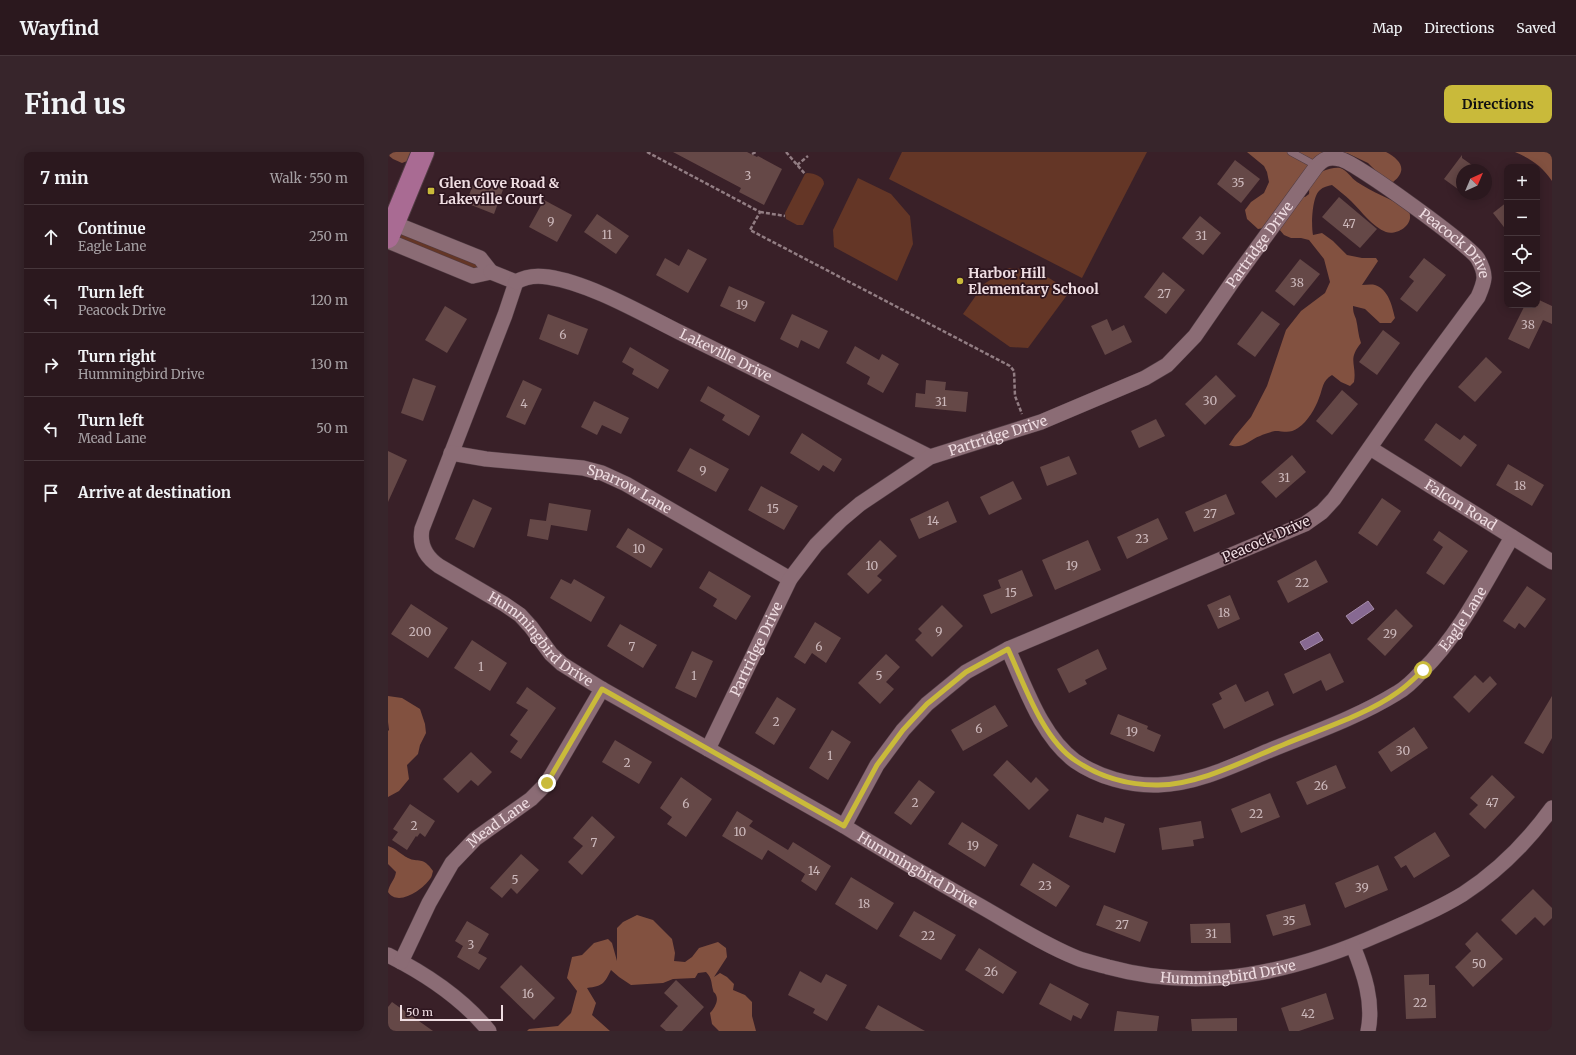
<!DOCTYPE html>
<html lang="en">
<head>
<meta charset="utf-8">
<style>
  body { margin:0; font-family:Merriweather,serif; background:#37252b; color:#f1f3f6 }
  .controls { position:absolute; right:12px; top:12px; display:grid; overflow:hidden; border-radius:8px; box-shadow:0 2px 10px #0003 }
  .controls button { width:36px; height:36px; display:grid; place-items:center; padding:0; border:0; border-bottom:1px solid #47373c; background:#2b181e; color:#f1f3f6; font:20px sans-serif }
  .compass { position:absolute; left:1068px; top:12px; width:36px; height:36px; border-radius:50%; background:#2b181e; box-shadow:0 2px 10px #0003; rotate:44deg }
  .scale { position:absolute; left:12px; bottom:10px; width:103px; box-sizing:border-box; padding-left:4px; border:2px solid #efdde2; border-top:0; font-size:11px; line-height:14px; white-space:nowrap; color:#efdde2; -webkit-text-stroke:3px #2e161f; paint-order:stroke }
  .stop { position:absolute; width:12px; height:12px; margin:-9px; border:3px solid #c9ba3a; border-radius:50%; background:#fff }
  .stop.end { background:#c9ba3a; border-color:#fff; box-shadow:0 1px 4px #0008 }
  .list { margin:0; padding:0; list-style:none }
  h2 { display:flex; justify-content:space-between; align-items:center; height:52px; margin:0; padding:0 16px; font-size:17px }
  h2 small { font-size:13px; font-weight:400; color:#a6a0a4 }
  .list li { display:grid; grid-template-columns:26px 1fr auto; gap:12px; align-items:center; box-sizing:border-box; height:64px; padding:0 16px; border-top:1px solid #47373c }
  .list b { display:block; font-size:15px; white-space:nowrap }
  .list p { margin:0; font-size:13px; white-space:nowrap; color:#a6a0a4 }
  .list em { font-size:13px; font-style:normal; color:#a6a0a4 }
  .icon { flex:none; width:22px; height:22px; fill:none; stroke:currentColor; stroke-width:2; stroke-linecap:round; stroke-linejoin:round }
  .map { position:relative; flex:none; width:1164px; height:879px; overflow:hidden; border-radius:8px }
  header { display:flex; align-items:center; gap:24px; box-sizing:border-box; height:56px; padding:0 20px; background:#2b181e; border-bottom:1px solid #47373c }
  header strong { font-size:19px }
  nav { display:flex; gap:22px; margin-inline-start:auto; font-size:14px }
  .intro { display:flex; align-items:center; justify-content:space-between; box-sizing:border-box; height:96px; padding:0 24px }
  h1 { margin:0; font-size:28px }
  .button { padding:10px 18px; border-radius:8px; background:#c9ba3a; color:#111; font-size:14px; font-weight:700 }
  main { display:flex; gap:24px; padding:0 24px }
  aside { flex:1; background:#2b181e; border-radius:8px; box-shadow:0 2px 10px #0003 }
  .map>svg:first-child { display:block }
  .green { fill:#643626 }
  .forest { fill:#825140 }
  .water { fill:#876992; stroke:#a68caa }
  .building { fill:#654847 }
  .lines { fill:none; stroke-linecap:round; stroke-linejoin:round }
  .lane-casing { stroke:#513c43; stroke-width:8 }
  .street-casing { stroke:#513c43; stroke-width:16 }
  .primary-casing { stroke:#513c43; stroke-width:24 }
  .path { stroke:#927d83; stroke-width:2.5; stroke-dasharray:4 2; stroke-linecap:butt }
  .lane { stroke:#8b6c75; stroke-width:7 }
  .street { stroke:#8b6c75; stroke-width:15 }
  .primary { stroke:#a96b93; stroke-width:22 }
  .route { stroke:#c9ba3a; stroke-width:5 }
  .poi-dot { fill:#c9ba3a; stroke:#2e161f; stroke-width:1.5 }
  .labels { text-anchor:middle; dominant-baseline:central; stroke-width:3.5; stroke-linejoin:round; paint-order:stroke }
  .number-label { font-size:12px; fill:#ccb8bb }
  .poi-label { font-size:14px; font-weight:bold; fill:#efdde2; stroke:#2e161f; text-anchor:start }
  .street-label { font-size:14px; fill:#efdde2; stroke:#2e161f }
</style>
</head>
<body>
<header>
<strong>Wayfind</strong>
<nav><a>Map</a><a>Directions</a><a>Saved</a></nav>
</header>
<div class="intro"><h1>Find us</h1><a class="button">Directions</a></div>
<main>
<aside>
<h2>7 min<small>Walk · 550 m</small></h2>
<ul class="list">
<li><svg class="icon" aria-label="ahead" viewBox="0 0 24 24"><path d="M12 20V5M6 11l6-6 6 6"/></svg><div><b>Continue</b><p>Eagle Lane</p></div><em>250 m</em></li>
<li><svg class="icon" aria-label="left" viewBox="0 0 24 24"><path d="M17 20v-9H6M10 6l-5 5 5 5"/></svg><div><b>Turn left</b><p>Peacock Drive</p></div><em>120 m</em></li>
<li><svg class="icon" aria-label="right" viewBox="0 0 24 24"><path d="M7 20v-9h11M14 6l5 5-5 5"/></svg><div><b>Turn right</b><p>Hummingbird Drive</p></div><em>130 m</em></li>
<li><svg class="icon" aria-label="left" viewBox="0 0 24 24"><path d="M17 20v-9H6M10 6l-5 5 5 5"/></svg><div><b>Turn left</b><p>Mead Lane</p></div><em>50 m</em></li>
<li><svg class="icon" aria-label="arrive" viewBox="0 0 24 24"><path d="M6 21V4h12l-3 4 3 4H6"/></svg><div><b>Arrive at destination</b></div></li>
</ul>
</aside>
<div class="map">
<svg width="1164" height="879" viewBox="0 0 1164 879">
  <rect width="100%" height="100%" fill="#392028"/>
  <g class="green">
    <polygon points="514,0 759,0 694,126 501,27"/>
    <path d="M 419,21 C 427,21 436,25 436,32 L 415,73 L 409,73 L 398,67 L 397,61 L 417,22 Z"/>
    <polygon points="470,26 503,42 522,64 525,92 509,129 446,95 445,78"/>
    <polygon points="0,69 92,106 103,120 85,124 0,89"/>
    <polygon points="620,116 648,118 682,139 640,196 622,195 575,162 596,132"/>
  </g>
  <g class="forest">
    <polygon points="0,0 31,0 27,6 14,11 5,7 0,3"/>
    <path d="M 859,0 L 998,0 C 1013,8 1020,18 1005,30 L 997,28 L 980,11 L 959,1 L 950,2 L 947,8 C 941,9 933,9 928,12 C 916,18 908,30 913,43 L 917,45 L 921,42 C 922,36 919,31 920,25 C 926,22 945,14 952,16 C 959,18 963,26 969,30 C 984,40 1002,47 1018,55 C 1031,70 1010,84 998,80 C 985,75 973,59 963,49 C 957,43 950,38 944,33 C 940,34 935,35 932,38 C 924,44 923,73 925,83 L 934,81 L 945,89 L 959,103 L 974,106 L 988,106 L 990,109 L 974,133 C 978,133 983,132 987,133 C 1001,138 1004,154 1007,166 L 1003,171 L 992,171 L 977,157 L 965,154 C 965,160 966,162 968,167 C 970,175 970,183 973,191 C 959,208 969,212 966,230 L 962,234 L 953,230 L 944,223 C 934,229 935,236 931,246 C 927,257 920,269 910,276 C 902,282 896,279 887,279 C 882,280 876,282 872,284 C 861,288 854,298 841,293 L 847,284 L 863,265 L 879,234 L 898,178 L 913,159 L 937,141 L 942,130 L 936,107 L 921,88 L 913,86 L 903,86 L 896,83 L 891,77 L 896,65 L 881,75 L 870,77 L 859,67 L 857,58 L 863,50 L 876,41 L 881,30 L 879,20 L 876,14 Z"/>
    <path d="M 1127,0 L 1164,0 L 1164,29 C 1154,14 1143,7 1127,0 Z"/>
    <polygon points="0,544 14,546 32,557 37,572 38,581 32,593 30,602 19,613 21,627 11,639 0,645 0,579 1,578 0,570"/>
    <path d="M 0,694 C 9,697 12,702 20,706 C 30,711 35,704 45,719 C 44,722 44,725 42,727 C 34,738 10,755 0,740 C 1,732 7,728 8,720 L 0,712 Z"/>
    <path d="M 249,763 L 265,768 L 284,787 L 287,801 L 286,809 L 297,810 L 304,805 L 311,796 L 330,790 L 338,796 L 339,805 L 326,825 L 332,821 L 339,825 L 346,832 L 345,838 L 357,843 L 364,850 L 364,864 L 368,879 L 331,879 L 324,872 L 322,861 C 326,857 331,849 328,843 C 326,839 326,842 325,838 C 323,830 324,826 318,820 L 310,821 L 307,826 L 285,827 L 275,831 L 243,833 L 231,825 L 223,818 C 216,832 215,834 199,836 L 208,851 L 204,863 L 222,879 L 139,879 L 141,877 L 170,874 L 183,861 L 189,839 L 179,826 L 184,805 L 194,803 L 206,791 L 220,787 L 224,791 L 229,809 L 229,776 L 235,770 Z"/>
  </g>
  <g class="water">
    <polygon points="980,449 986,457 964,472 958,464"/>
    <polygon points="930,480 935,488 917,498 912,490"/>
  </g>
  <g class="building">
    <polygon points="285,0 359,0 369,5 370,4 394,17 376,53 351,40 353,36"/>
    <polygon points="1074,3 1074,6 1091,18 1074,18 1074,40 1056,27"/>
    <polygon points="847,8 872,27 853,51 829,32"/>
    <polygon points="88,25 116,35 106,62 78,51"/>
    <polygon points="951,45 989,77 972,96 934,65"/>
    <polygon points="156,48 184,63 169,90 141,75"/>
    <polygon points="1119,50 1119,79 1105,61"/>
    <polygon points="209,62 241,84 228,102 196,80"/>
    <polygon points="812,64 833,81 815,103 794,86"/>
    <polygon points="300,97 319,107 300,141 268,123 277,106 291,114"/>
    <polygon points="1036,106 1058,123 1029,160 1012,147 1026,129 1021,125"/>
    <polygon points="912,107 932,122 906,154 887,139"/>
    <polygon points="775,120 797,138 778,162 756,145"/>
    <polygon points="341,134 377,150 367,170 332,154"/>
    <polygon points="1149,147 1164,154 1164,172 1155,168 1141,197 1120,187 1137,153 1149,153"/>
    <polygon points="57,154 79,167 59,201 37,188"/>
    <polygon points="874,159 892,172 867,205 849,192"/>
    <polygon points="160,162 200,177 190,203 151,187"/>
    <polygon points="404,162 440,179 431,197 413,188 410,196 392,187"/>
    <polygon points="719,167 724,179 736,173 744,190 717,203 703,174"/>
    <polygon points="995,178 1012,191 989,223 971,210"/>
    <polygon points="467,194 491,208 494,202 511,212 495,241 479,232 482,225 458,211"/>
    <polygon points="242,195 281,218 270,237 244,222 246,217 234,210"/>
    <polygon points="1098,205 1114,220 1087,250 1070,235"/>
    <polygon points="828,223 848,244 817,273 797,252"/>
    <polygon points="25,226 48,234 35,269 13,261"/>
    <polygon points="135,228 154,237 137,273 118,265"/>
    <polygon points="538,228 558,230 557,238 580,240 578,260 527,255 528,241 537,242"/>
    <polygon points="320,234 372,264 361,284 334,268 337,263 312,249"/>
    <polygon points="954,238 970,252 944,283 928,269"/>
    <polygon points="206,249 241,266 233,282 214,273 209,283 193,275"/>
    <polygon points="768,267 777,284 751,296 743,279"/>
    <polygon points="1048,271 1072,288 1076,283 1089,293 1073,315 1036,288"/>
    <polygon points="414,281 454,307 446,320 435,313 431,319 402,301"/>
    <polygon points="302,296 341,317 328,340 289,319"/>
    <polygon points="0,299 19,308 0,350"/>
    <polygon points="904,303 918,320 888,346 873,330"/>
    <polygon points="681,304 689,322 659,334 652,315"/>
    <polygon points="1120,312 1156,333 1144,354 1108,333"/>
    <polygon points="625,329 634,347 601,363 592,345"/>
    <polygon points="373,334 410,354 396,378 360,358"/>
    <polygon points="838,342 847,362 806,380 797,360"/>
    <polygon points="994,346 1013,359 989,394 970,381"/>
    <polygon points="85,347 104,356 86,396 67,387"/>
    <polygon points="560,349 569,370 531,387 522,367"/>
    <polygon points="161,351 203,358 199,379 163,373 160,388 139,384 142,367 158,369"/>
    <polygon points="770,366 780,387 739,407 729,385"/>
    <polygon points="240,376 275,397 263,416 228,395"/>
    <polygon points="1051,379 1080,399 1056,433 1038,421 1055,395 1045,388"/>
    <polygon points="492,388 509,404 489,424 494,428 480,442 459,422"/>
    <polygon points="700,388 713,418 667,438 654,408"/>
    <polygon points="928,408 940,430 900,451 889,429"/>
    <polygon points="634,418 645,444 603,462 595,443 613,436 610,428"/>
    <polygon points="321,419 363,444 348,468 325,454 329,447 311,436"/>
    <polygon points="173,427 183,432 186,427 217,445 203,470 162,446"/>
    <polygon points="1139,434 1158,447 1137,476 1131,471 1127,477 1115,469"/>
    <polygon points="842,443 852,467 830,477 819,453"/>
    <polygon points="23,452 60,476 40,506 3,482"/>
    <polygon points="554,453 575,474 544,505 527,488 534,481 530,477"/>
    <polygon points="1008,457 1025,474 997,504 979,487"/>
    <polygon points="427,470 453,486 438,511 424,501 417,512 406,505"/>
    <polygon points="232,472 269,493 255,516 219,494"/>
    <polygon points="84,488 119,511 102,539 66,516"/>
    <polygon points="710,497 719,517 697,528 699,532 681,541 669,517"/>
    <polygon points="304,499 325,509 308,546 287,536"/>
    <polygon points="942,501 956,530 938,539 933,528 905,542 896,522"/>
    <polygon points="498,502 512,515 498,530 506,537 492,552 470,531"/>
    <polygon points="1087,523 1095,531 1102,524 1109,532 1081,561 1065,545"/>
    <polygon points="848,532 857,550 880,539 886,553 836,577 824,552 834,547 831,541"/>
    <polygon points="139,535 168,556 133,607 122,600 130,589 122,583 140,558 128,551"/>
    <polygon points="1164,544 1164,586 1155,602 1136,591"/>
    <polygon points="389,545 408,557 386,593 367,581"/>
    <polygon points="607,553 620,574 575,599 563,578"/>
    <polygon points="730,562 760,574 759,577 773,583 766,600 722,582"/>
    <polygon points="1026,575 1040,596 1003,620 990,600"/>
    <polygon points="444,578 463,590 440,628 421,616"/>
    <polygon points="227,588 264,610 251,632 214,610"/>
    <polygon points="83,600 104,620 90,634 83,628 70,641 55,627"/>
    <polygon points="619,608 643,631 648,625 661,638 641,658 605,623"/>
    <polygon points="948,613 958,636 919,653 908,630"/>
    <polygon points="1104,623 1127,645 1097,677 1081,662 1090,653 1082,646"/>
    <polygon points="293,625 324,647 298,685 279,672 284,665 272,656"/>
    <polygon points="531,628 547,640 523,673 506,661"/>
    <polygon points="882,641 892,665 853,681 843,657"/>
    <polygon points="22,652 47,669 37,685 32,681 29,685 28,684 19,698 4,688 10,680 5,677"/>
    <polygon points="349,659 365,669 361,674 400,698 405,690 443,714 428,739 413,729 417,722 380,698 374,708 334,684"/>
    <polygon points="689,662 715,671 717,665 737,672 727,701 681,685"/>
    <polygon points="204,664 227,685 194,723 180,710 195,694 185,686"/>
    <polygon points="813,669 816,686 805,688 806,694 774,698 771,676"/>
    <polygon points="574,670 610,693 597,715 560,692"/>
    <polygon points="1047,680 1062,704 1026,726 1018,713 1013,716 1006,705"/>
    <polygon points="133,702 151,718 129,742 123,736 114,746 102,736"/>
    <polygon points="645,711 682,734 668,755 632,733"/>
    <polygon points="990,713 1000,738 957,756 947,731"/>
    <polygon points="463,725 506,751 489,778 447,752"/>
    <polygon points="1145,737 1164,756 1164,766 1156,774 1147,765 1128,783 1113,768"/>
    <polygon points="917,752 923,773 885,784 878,763"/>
    <polygon points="716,753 760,770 752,790 708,773"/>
    <polygon points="526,759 568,783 553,808 511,784"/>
    <polygon points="79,769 101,782 90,801 99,806 91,818 69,805 75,794 67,789"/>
    <polygon points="842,771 843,791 803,791 802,772"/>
    <polygon points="1089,780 1115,807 1085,835 1067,815 1083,799 1077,792"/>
    <polygon points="591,796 629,820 615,842 577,818"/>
    <polygon points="133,813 167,846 146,868 112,835"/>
    <polygon points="412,819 433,831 438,822 459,833 439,869 425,861 427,857 400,843"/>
    <polygon points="1041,822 1041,833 1047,833 1048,866 1018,867 1016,823"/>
    <polygon points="288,828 316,855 294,879 278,879 272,874 290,854 276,841"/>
    <polygon points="662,831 701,852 693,867 685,863 683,869 651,852"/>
    <polygon points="938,841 946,867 911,879 901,879 893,856"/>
    <polygon points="4,850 45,879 0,879 0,855"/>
    <polygon points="490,853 537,879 483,879 477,876"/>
    <polygon points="729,859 771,864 769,879 726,879"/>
    <polygon points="849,866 849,879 804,879 803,867"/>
  </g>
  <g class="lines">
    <g class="lane-casing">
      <polyline id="lane" points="903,0 929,14"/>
    </g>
    <g class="street-casing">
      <g id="street">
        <polyline points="0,69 92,106 103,120 85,124 0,89"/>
        <polyline points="103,120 128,130"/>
        <path id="s1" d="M 128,130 L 117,163 L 34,377 C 31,393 38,405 51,414 L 116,452 L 132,463 L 143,475 L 163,502 L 174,512 L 214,537 L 456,674 C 499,701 543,726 587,751 C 621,770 654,792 689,806 C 699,810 710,812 720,815 C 815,841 904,821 992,782 C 1020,770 1049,758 1075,742 C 1109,720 1140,689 1164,656"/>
        <path id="s2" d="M 128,130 C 138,124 148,123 160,125 C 201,131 253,161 291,180 C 375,221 459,263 542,305"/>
        <path id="s3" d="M 982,296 L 1164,410"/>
        <path id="s4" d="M 63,301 L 98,307 L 195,316 L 214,321 L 238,332 L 402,427"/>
        <path id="s5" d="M 620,497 C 637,534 653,584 687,609 C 710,625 742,634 770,633 C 810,632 849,612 885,597 C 927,580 970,565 1009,541 C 1018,536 1027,527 1034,519 C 1071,484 1098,429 1124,385"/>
        <path id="s6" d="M 320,597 L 402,427 L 428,393 L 453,368 L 472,352 L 542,305 L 653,270 L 757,226 L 779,213 L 807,184 L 845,129 L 928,15 C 935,7 941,4 952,7 C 967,10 1083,94 1090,107 C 1099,123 1097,129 1090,145 L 1031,225 L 946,347 L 934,360 L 917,372 L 620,497 L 578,520 L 539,552 L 515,578 L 489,613 L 456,674"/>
        <path d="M 965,794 C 976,821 986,850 980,879"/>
        <path d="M 0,803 C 36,821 75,847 101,879"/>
        <path id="s7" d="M 13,810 L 41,751 L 64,711 L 87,687 L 143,647 L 159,631 L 214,537"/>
      </g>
    </g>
    <g class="primary-casing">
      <polyline id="primary" points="0,85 35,0"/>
    </g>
    <g class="path">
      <polyline points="259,0 372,60 362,78 622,214 626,219 627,244 634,262"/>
      <polyline points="398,0 417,22"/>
      <polyline points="364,2 368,0"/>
      <polyline points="409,13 420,4"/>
      <polyline points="372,60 397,64"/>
    </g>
    <use href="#lane" class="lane"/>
    <use href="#street" class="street"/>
    <use href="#primary" class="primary"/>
  </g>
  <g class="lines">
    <path class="route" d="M 159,631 L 214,537 L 456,674 L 489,613 L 515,578 L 539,552 L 578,520 L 620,497 C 636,532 655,588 688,609 C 712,625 740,633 768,633 C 809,634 860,607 897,592 C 933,577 978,563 1010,540 C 1019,534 1027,526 1035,518"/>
  </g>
  <g class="poi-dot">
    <rect x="39" y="35" width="8" height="8" rx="2"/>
    <circle cx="572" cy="129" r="4"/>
  </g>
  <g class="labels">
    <g class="number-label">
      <text x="360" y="23">3</text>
      <text x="850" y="30">35</text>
      <text x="163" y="69">9</text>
      <text x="961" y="71">47</text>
      <text x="219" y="82">11</text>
      <text x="813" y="83">31</text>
      <text x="909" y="130">38</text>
      <text x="776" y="141">27</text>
      <text x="354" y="152">19</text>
      <text x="1140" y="172">38</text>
      <text x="175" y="182">6</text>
      <text x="822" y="248">30</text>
      <text x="553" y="249">31</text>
      <text x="136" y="251">4</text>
      <text x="315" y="318">9</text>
      <text x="896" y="325">31</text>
      <text x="1132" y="333">18</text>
      <text x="385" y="356">15</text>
      <text x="822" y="361">27</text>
      <text x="545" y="368">14</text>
      <text x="754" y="386">23</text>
      <text x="251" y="396">10</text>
      <text x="484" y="413">10</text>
      <text x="684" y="413">19</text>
      <text x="914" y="430">22</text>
      <text x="623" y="440">15</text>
      <text x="836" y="460">18</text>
      <text x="32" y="479">200</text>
      <text x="551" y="479">9</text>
      <text x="1002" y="481">29</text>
      <text x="244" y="494">7</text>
      <text x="431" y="494">6</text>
      <text x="93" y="514">1</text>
      <text x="306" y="523">1</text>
      <text x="491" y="523">5</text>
      <text x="388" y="569">2</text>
      <text x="591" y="576">6</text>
      <text x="744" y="579">19</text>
      <text x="1015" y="598">30</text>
      <text x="442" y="603">1</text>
      <text x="239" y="610">2</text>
      <text x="933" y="633">26</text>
      <text x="527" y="650">2</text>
      <text x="1104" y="650">47</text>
      <text x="298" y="651">6</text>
      <text x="868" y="661">22</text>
      <text x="26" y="673">2</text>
      <text x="352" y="679">10</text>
      <text x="206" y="690">7</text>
      <text x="585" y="693">19</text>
      <text x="426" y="718">14</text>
      <text x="127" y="727">5</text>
      <text x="657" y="733">23</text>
      <text x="974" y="735">39</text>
      <text x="476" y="751">18</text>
      <text x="901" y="768">35</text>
      <text x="734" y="772">27</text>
      <text x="823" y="781">31</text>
      <text x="540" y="783">22</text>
      <text x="83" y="792">3</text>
      <text x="1091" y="811">50</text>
      <text x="603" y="819">26</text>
      <text x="140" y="841">16</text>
      <text x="1032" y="850">22</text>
      <text x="920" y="861">42</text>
    </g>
    <g class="poi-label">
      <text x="51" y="31">Glen Cove Road &amp;<tspan x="51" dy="16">Lakeville Court</tspan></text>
      <text x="580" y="121">Harbor Hill<tspan x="580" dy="16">Elementary School</tspan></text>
    </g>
    <g class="street-label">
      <text stroke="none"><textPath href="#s6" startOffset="783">Partridge Drive</textPath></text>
      <text stroke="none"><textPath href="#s6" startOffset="1050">Peacock Drive</textPath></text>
      <text stroke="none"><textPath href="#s2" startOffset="228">Lakeville Drive</textPath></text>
      <text stroke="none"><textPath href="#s6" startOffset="447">Partridge Drive</textPath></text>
      <text stroke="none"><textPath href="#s4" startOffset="184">Sparrow Lane</textPath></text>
      <text stroke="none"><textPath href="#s3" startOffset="107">Falcon Road</textPath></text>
      <text transform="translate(878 387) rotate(-24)">Peacock Drive</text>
      <text stroke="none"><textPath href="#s5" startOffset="577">Eagle Lane</textPath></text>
      <text stroke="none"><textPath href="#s1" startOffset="434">Hummingbird Drive</textPath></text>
      <text stroke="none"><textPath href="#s6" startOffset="111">Partridge Drive</textPath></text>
      <text stroke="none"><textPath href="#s7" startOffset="173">Mead Lane</textPath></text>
      <text stroke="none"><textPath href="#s1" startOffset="878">Hummingbird Drive</textPath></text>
      <text stroke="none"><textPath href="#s1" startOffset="1214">Hummingbird Drive</textPath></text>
    </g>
  </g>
</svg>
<div class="controls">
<button>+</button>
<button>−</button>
<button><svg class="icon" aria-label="locate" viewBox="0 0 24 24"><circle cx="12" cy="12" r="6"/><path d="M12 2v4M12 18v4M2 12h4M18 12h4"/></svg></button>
<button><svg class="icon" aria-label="layers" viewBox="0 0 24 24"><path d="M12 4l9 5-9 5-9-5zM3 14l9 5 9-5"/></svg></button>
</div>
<svg class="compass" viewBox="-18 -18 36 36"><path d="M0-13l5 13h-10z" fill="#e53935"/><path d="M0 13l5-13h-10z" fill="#a6a0a4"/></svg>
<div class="scale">50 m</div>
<div class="stop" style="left:1035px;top:518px"></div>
<div class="stop end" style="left:159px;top:631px"></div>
</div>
</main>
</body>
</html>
